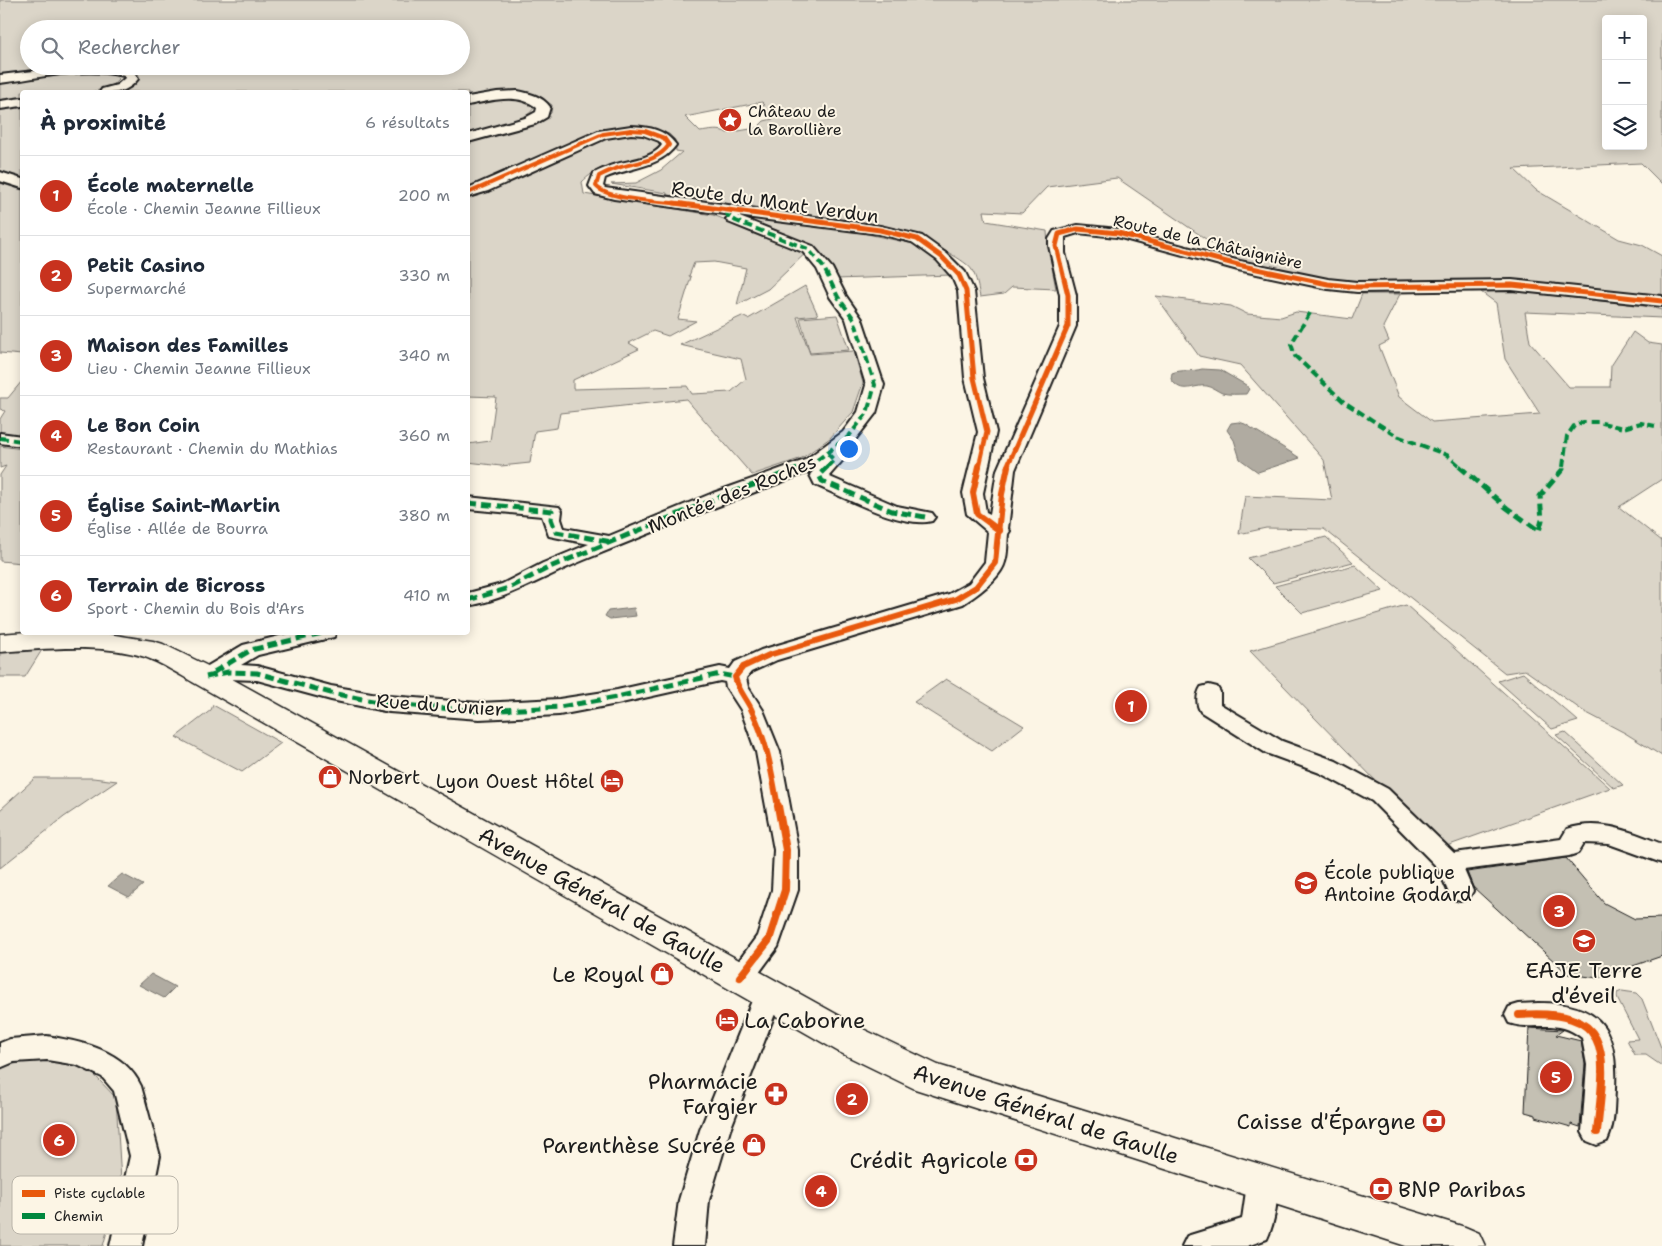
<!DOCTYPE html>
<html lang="fr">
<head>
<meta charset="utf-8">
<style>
  body { margin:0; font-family:"Shantell Sans",sans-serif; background:#f6f6f7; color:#1f2937 }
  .controls { position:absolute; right:15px; top:15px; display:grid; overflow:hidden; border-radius:5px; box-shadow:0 2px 12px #0003 }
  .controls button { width:45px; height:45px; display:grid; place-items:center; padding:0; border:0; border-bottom:1px solid #e0e1e3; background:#fff; color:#1f2937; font:25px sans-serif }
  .you { position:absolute; left:848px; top:448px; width:18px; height:18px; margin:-12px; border:4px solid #fff; border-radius:50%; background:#1a73e8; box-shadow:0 0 0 8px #1a73e833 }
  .badge { display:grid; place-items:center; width:32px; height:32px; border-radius:50%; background:#c8321e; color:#fff; font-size:16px; font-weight:700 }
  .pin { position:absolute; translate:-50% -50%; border:2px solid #fff; box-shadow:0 1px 5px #0006 }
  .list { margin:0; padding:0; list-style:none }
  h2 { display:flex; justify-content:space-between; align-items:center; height:65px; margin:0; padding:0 20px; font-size:21px }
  h2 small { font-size:16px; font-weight:400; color:#747a83 }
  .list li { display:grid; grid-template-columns:32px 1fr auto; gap:15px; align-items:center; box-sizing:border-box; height:80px; padding:0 20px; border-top:1px solid #e0e1e3 }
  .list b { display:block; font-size:19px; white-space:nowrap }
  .list p { margin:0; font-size:16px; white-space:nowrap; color:#747a83 }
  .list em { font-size:16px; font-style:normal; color:#747a83 }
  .icon { flex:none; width:28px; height:28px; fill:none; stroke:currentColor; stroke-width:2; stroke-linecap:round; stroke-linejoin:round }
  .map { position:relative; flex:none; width:1662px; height:1246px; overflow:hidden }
  .search { position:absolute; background:#fff; box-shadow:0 2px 12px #0003; left:20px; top:20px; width:450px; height:55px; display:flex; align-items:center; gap:12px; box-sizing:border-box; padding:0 18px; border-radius:28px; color:#747a83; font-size:19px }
  .panel { position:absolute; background:#fff; box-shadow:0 2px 12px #0003; left:20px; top:90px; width:450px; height:545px; border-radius:5px }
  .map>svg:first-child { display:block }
  .green { fill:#dbd5c8; stroke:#7c7872; fill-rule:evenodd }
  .water { fill:#b0aba1; stroke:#75726c }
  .building { fill:#c4c0b3; stroke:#1c1c1c }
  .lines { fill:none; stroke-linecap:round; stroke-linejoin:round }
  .minor-casing { stroke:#1c1c1c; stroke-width:4 }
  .major-casing { stroke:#1c1c1c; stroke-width:3 }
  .minor { fill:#fcf5e5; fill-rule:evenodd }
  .major { fill:#fcf5e5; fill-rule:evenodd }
  .quiet-far1 { stroke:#00873e; stroke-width:4; stroke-dasharray:8 4; stroke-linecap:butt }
  .quiet { stroke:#00873e; stroke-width:5; stroke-dasharray:10 5; stroke-linecap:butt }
  .cycleway-far3-casing { stroke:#fcf5e5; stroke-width:5.5 }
  .cycleway-far2-casing { stroke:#fcf5e5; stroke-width:8 }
  .cycleway-far1-casing { stroke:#fcf5e5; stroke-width:9 }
  .cycleway-casing { stroke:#fcf5e5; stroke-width:11 }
  .cycleway-far3 { stroke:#e8590c; stroke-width:4 }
  .cycleway-far2 { stroke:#e8590c; stroke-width:5 }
  .cycleway-far1 { stroke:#e8590c; stroke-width:6 }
  .cycleway { stroke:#e8590c; stroke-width:8 }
  .labels { text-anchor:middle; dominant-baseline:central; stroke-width:4; stroke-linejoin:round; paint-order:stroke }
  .far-poi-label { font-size:16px; fill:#1c1c1c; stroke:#fcf5e5; text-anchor:start }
  .far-street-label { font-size:16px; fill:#1c1c1c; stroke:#fcf5e5 }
  .street-label { font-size:19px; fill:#1c1c1c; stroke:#fcf5e5 }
  .poi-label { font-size:19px; fill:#1c1c1c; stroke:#fcf5e5; text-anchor:start }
  .near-street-label { font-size:22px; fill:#1c1c1c; stroke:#fcf5e5 }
  .near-poi-label { font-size:22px; fill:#1c1c1c; stroke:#fcf5e5; text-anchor:end }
  .key { fill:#fcf5e5; stroke:#b9b4a9; stroke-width:1 }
  .key-label { font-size:14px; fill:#1c1c1c }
</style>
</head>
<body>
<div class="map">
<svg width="1662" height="1246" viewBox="0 0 1662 1246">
  <rect width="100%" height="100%" fill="#fcf5e5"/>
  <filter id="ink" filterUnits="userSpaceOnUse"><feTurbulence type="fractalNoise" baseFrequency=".02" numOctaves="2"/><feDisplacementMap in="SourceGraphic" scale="10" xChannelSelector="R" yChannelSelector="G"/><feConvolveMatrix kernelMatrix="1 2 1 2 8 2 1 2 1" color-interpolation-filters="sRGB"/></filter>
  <g filter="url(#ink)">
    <g class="green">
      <path d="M 0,0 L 1662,0 L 1662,184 L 1641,163 L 1514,169 L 1536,190 L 1619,239 L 1642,245 L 1662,256 L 1662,297 L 1351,283 L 1235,259 L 1117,178 L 1047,187 L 1022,213 L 984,211 L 986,221 L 1047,231 L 1048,246 L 1056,289 L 1012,287 L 1004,294 L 980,297 C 978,288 977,278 972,270 C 966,260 934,245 922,240 L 667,199 L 667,193 L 611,184 L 636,183 L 661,170 L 682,152 L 676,151 L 675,140 L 669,134 L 649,128 L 625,127 L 507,170 L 505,173 L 484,183 L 498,187 C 529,172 602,130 635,132 C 644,133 653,138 661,141 L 662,145 C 653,163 622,160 605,167 C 596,170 588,176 582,182 L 584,194 L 713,215 L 742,226 L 744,220 L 749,217 L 863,233 L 927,247 L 951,275 L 836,279 L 812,247 L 768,289 L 737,305 L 746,268 L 714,262 L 694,263 L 689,276 L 691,277 L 678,319 L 696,321 L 668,336 L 653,331 L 629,343 L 639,349 L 573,380 L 573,389 L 687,386 L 692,394 L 731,392 L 746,379 L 741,359 L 680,345 L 742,316 L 748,319 L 805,286 L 818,315 L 797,317 L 810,354 L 854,351 L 863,383 L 853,412 L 830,438 L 802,458 L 752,475 L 686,399 L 560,413 L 557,428 L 535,431 L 530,463 L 501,466 L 468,462 L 468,444 L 490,441 L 496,397 L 468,396 L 468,142 L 539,122 L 551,113 L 552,105 C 528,87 495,94 468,99 L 468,92 L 117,92 L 135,84 L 139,75 L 132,67 L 123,66 L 461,66 L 461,29 L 29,29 L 29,66 L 92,66 L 0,77 ZM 1606,19 L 1643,19 L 1643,146 L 1606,146 ZM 762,102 L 765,105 L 759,106 L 773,119 L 764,121 L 760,125 L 762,127 L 727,133 C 720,128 709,131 700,132 L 685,117 Z"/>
      <path d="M 92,72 C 102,72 112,71 119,79 C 101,100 48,92 22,92 L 22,99 L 0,102 L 0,82 Z"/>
      <path d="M 497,99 L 510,99 L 525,101 L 532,104 L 534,108 C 525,123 484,130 468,134 L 468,104 Z"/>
      <polygon points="22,104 22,180 0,171 0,108"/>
      <polygon points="0,183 22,190 22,355 0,353"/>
      <polygon points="1516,291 1644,306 1662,310 1662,318 1525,312 1530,342 1569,387 1610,387 1611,366 1633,332 1648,343 1662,345 1662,479 1619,507 1662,541 1662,756 1625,733 1583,711 1525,670 1505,673 1324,529 1266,528 1239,534 1245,496 1332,500 1324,460 1240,365 1199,356 1156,296 1231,306 1247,314 1281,317 1296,312 1352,319 1362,294 1400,294 1383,327 1389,341 1379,346 1399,397 1432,422 1540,414 1505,359 1496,303 1481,292"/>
      <polygon points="837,315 849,350 810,353 800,318"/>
      <polygon points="22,381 22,438 0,435 0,419 5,411 0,409 0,398 8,398"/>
      <polygon points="0,446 22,449 22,563 0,561 0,475 6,466 0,468"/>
      <polygon points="1326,537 1353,562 1273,583 1248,558"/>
      <polygon points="1355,565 1383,591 1302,613 1275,586"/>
      <polygon points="1406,605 1610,788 1441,848 1250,651"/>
      <polygon points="45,645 25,677 0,677 0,648"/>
      <polygon points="1523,673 1578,721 1552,729 1498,681"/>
      <polygon points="946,679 1024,726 992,751 914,702"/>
      <polygon points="213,705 281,743 242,772 176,737 211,710"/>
      <polygon points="1565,732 1623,785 1614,788 1556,735"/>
      <polygon points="35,778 93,778 117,781 64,817 0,868 0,810"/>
      <polygon points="1622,991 1636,993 1642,999 1662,1050 1662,1066 1646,1055 1635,1055 1627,1040 1638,1039 1617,998 1617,993"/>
      <polygon points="43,1058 85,1065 116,1098 121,1181 103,1246 0,1246 0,1067"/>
    </g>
    <g class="water">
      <path d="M 1202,369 L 1220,370 L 1246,385 L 1249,389 L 1246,394 C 1238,394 1229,395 1222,393 C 1217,391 1213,387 1207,386 C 1193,384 1182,396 1171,379 L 1172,373 C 1182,369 1192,372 1202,369 Z"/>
      <polygon points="1239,422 1245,424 1300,458 1258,472 1240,459 1234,440 1227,430 1231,423"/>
      <polygon points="634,608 636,616 610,619 605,616 608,611"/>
      <polygon points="122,874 143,885 129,897 108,886"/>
      <polygon points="151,974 175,987 164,998 139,985"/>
    </g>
    <g class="building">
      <polygon points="1566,858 1604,903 1635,919 1662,918 1662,956 1598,978 1568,974 1473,887 1467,872"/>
      <polygon points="1529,1028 1563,1030 1556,1035 1581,1041 1585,1064 1580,1127 1571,1124 1571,1127 1536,1117 1536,1115 1525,1112"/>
    </g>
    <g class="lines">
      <g class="minor-casing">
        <g id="minor">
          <path d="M 76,66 L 116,66 L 133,70 L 138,79 C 128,92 115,94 100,92 L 102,89 L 117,85 L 125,78 L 124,76 C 84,66 40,78 0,83 L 0,75 Z"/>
          <path d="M 518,91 C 531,94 542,96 550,107 L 547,117 L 535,124 L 468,142 L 468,134 L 525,118 L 536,112 L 537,108 C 518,92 490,101 468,105 L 468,97 L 497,92 Z"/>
          <polygon points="22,98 22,106 0,109 0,101"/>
          <path d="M 631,126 C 649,127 665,129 676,145 C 660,168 629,167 605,178 L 603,186 L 605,188 L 880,226 L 922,236 L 947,254 L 965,272 L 974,291 L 983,378 L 996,432 L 983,493 L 986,512 L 990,514 L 997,470 L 1060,326 L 1060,295 L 1049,246 L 1049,239 L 1054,231 L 1078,225 L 1118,229 L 1240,261 L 1328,279 L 1357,282 L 1512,280 L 1662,296 L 1662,306 L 1512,290 L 1357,292 L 1328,289 L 1238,270 L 1117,237 L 1078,233 L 1065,237 L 1065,253 L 1076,295 L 1076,326 L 1015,470 L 1008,529 L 1010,531 L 1008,534 C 1007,543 1008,553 1005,562 C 1001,578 977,595 963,604 L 777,660 L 751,672 L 746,678 L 748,687 L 763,710 L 780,752 L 798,850 L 798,890 L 778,947 L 750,985 L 740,988 L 730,985 L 727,977 L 757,936 L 772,890 L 774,850 L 756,752 L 741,710 L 726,687 L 725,682 L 720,681 L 617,704 L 559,715 L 479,719 L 389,712 L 331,700 L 257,680 L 228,679 L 206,684 L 198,682 L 195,677 L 198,672 L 204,670 L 206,667 L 243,645 L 295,632 L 336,632 L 334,637 L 258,655 L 241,665 L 257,666 L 331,686 L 389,696 L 479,703 L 559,699 L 617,690 L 720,667 L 730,669 L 735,662 L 761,650 L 949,594 L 969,583 L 985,562 L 988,532 L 967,514 L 963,493 L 978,432 L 965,378 L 958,291 L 952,277 L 937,260 L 912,242 L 880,234 L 737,216 L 813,246 L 832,268 L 846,296 L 862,319 L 884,385 L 876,413 L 855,440 L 838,453 L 843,460 L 829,476 L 830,477 L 897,506 L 932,513 L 935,517 L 932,521 C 902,529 844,497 815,485 L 810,475 L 814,470 C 736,498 660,529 584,560 C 545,576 509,599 468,606 L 468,593 L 502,584 L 543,563 L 589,544 L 549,536 L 542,516 L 468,509 L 468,497 L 559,507 L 562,511 L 561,519 L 564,528 L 609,536 L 713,493 L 805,460 L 843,432 L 858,412 L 866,385 L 846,319 L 830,297 L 817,269 L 803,252 L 728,222 L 726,219 L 732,215 L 614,199 L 595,194 L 589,186 L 594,173 C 601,170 608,166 616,164 C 631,160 652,159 662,145 L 659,141 L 643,135 L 631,134 L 606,138 L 488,191 L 468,197 L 468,188 L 598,131 Z"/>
          <polygon points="0,172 22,179 22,188 0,181"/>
          <polygon points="0,433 22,436 22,446 0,443"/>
          <path d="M 1209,685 L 1217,687 L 1220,692 L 1220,704 L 1282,741 L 1336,761 L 1388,789 L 1454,853 L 1561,839 L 1567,829 C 1601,818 1631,832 1662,844 L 1662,863 L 1609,844 L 1584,843 L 1578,853 L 1569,856 L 1464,870 L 1473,891 L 1469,898 L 1460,901 L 1451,898 L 1438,868 L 1372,801 L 1320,773 L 1266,753 L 1201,712 C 1196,705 1196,695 1201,687 Z"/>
          <polygon points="769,982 779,985 783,993 730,1130 709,1200 705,1246 673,1246 679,1200 700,1130 755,993 759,985"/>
          <path d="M 1538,1003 C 1601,1003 1618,1029 1615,1089 C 1614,1106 1615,1125 1607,1141 L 1597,1145 L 1587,1141 L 1582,1132 L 1587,1065 L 1582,1038 C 1557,1017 1536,1032 1509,1023 L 1505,1015 L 1509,1007 L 1519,1004 Z"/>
          <path d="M 47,1036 C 83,1042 124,1050 141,1086 L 160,1156 L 142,1246 L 110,1246 L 130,1156 L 114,1091 L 102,1077 L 77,1065 L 47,1060 L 14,1062 L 0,1068 L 0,1043 L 10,1039 Z"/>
          <path d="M 1262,1170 L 1273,1174 C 1281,1192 1275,1222 1267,1239 L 1247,1246 L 1182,1246 L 1187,1236 L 1242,1219 L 1247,1184 L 1251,1174 Z"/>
        </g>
      </g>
      <g class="major-casing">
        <path id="major" d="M 26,632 L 96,632 L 153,641 L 163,644 L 216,670 L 865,1030 L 938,1065 L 1465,1227 L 1479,1233 L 1485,1246 L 1406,1246 L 915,1089 L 839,1052 L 196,684 C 180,675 162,663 145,657 C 100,643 46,649 0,652 L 0,634 Z"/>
      </g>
      <use href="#minor" class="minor"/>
      <use href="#major" class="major"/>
      <g class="quiet-far1">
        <polyline points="726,211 728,216 736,221 808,249 824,268 838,297 854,319 875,385 867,413 849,436 812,464 803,467"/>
        <polyline points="1310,313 1291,344 1295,356 1344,402 1397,436 1447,455 1461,467"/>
        <polyline points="0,438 22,441"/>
        <polyline points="827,467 834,460 828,454"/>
        <polyline points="1563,467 1567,436 1574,426 1583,422 1598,422 1623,428 1641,423 1655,426"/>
      </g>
      <g class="quiet">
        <polyline points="828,466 819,475 822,481 892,511 925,517"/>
        <polyline points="1459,466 1507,508 1539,531 1542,520 1540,496 1563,469 1563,466"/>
        <polyline points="468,503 552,511 551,519 556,532 612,542"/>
        <polyline points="468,600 509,588 550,567 720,497 806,466"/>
        <polyline points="214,672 251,650 326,632"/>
        <polyline points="206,677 228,672 257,673 331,693 389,704 479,711 559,707 617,697 720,674 735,677"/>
      </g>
      <g class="cycleway-far3-casing">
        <path id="cycleway-far3" d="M 468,193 L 603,134 L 631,130 L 645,131 L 664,138 L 669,145 C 657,162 636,162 618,168 C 611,170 605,173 599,176 L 596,186 C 607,200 665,202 684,204"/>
      </g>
      <g class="cycleway-far2-casing">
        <g id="cycleway-far2">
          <polyline points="674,203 880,230 917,239 942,257 959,275 966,291 974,378 987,432 979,467"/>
          <polyline points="1007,467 1068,326 1068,295 1056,246 1059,234 1078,229 1118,233 1238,265 1328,284 1357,287 1512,285 1662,301"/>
        </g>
      </g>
      <g class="cycleway-far1-casing">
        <g id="cycleway-far1">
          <polyline points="979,466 973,493 977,514 1000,531"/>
          <path d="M 778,807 C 772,774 767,741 752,711 C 747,699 738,691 735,677 L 743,667 L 769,655 L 956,599 L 976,587 L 995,563 L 1002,494 L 1008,466"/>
        </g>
      </g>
      <g class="cycleway-casing">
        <g id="cycleway">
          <polyline points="740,977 769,940 785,890 786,850 778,806"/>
          <path d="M 1519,1015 C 1617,1008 1605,1056 1597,1132"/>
        </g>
      </g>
      <use href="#cycleway-far3" class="cycleway-far3"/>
      <use href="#cycleway-far2" class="cycleway-far2"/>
      <use href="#cycleway-far1" class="cycleway-far1"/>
      <use href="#cycleway" class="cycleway"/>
    </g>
  </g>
  <defs>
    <g id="sight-disc" transform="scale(1.25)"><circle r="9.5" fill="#c8321e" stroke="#fcf5e5"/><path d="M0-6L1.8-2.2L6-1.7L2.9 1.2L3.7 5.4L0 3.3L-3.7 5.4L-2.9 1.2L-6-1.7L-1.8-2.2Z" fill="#fff"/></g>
    <g id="shop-disc" transform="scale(1.25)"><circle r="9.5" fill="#c8321e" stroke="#fcf5e5"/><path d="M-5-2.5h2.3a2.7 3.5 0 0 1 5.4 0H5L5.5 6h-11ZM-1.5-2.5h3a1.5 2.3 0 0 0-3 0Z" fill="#fff"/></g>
    <g id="hotel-disc" transform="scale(1.25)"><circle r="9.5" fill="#c8321e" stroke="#fcf5e5"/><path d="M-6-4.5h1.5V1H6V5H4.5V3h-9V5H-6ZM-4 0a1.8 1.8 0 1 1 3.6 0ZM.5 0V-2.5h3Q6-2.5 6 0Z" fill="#fff"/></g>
    <g id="school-disc" transform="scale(1.25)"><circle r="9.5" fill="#c8321e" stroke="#fcf5e5"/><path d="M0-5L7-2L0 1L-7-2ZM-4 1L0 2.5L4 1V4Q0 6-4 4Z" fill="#fff"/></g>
    <g id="pharmacy-disc" transform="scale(1.25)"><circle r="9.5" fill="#c8321e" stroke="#fcf5e5"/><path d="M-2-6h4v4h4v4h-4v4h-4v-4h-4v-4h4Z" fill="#fff"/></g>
    <g id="bank-disc" transform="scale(1.25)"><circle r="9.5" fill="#c8321e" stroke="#fcf5e5"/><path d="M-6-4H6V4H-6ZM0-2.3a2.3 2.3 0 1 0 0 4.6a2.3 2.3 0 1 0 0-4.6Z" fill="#fff"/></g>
  </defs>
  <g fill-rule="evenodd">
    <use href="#sight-disc" x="730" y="120"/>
    <use href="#shop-disc" x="330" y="777"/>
    <use href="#hotel-disc" x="612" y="781"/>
    <use href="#school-disc" x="1306" y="883"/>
    <use href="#school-disc" x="1584" y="941"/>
    <use href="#shop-disc" x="662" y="974"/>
    <use href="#hotel-disc" x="727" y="1020"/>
    <use href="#pharmacy-disc" x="776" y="1094"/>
    <use href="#bank-disc" x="1434" y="1121"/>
    <use href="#shop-disc" x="754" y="1145"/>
    <use href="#bank-disc" x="1026" y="1160"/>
    <use href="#bank-disc" x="1381" y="1189"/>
  </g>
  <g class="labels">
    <g class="far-poi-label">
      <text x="748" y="111">Château de<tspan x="748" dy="18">la Barollière</tspan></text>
    </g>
    <g class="far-street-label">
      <text transform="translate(1208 242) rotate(13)">Route de la Châtaignière</text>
    </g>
    <g class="street-label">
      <text transform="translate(775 202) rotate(8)">Route du Mont Verdun</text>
      <text transform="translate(732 494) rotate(-22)">Montée des Roches</text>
      <text transform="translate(440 705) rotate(4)">Rue du Cunier</text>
    </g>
    <g class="poi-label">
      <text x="348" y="777">Norbert</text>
      <text x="594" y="781" text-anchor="end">Lyon Ouest Hôtel</text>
      <text x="1324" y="872">École publique<tspan x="1324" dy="22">Antoine Godard</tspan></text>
    </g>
    <g class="near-street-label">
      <text transform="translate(602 900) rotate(29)">Avenue Général de Gaulle</text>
      <text transform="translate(1046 1114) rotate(18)">Avenue Général de Gaulle</text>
    </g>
    <g class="near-poi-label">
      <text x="1584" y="970" text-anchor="middle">EAJE Terre<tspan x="1584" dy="25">d'éveil</tspan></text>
      <text x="644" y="974">Le Royal</text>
      <text x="744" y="1020" text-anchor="start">La Caborne</text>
      <text x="758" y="1081">Pharmacie<tspan x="758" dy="25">Fargier</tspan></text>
      <text x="1416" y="1121">Caisse d'Épargne</text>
      <text x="736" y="1145">Parenthèse Sucrée</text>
      <text x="1008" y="1160">Crédit Agricole</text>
      <text x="1398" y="1189" text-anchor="start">BNP Paribas</text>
    </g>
  </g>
  <rect x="12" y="1176" width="166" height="58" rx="8" class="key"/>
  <rect x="22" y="1190" width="23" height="7" fill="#e8590c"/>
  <rect x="22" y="1213" width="23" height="6" fill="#00873e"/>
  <g class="key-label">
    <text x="54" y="1198">Piste cyclable</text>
    <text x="54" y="1221">Chemin</text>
  </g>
</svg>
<div class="controls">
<button>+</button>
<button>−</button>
<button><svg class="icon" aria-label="layers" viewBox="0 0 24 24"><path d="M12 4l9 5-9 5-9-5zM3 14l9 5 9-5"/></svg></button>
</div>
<div class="you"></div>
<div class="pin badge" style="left:1131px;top:706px">1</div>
<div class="pin badge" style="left:852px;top:1099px">2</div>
<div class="pin badge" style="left:1559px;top:911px">3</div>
<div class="pin badge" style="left:821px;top:1191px">4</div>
<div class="pin badge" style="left:1556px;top:1077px">5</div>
<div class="pin badge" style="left:59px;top:1140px">6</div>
<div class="search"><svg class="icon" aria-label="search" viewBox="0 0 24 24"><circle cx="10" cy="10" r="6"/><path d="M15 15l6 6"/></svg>Rechercher</div>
<section class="panel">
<h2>À proximité<small>6 résultats</small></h2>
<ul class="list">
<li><span class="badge">1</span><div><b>École maternelle</b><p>École · Chemin Jeanne Fillieux</p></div><em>200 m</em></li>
<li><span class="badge">2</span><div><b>Petit Casino</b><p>Supermarché</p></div><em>330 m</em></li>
<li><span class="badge">3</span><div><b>Maison des Familles</b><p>Lieu · Chemin Jeanne Fillieux</p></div><em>340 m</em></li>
<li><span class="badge">4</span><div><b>Le Bon Coin</b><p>Restaurant · Chemin du Mathias</p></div><em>360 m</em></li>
<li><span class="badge">5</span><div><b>Église Saint-Martin</b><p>Église · Allée de Bourra</p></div><em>380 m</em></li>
<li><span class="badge">6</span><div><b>Terrain de Bicross</b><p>Sport · Chemin du Bois d'Ars</p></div><em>410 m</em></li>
</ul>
</section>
</div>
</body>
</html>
